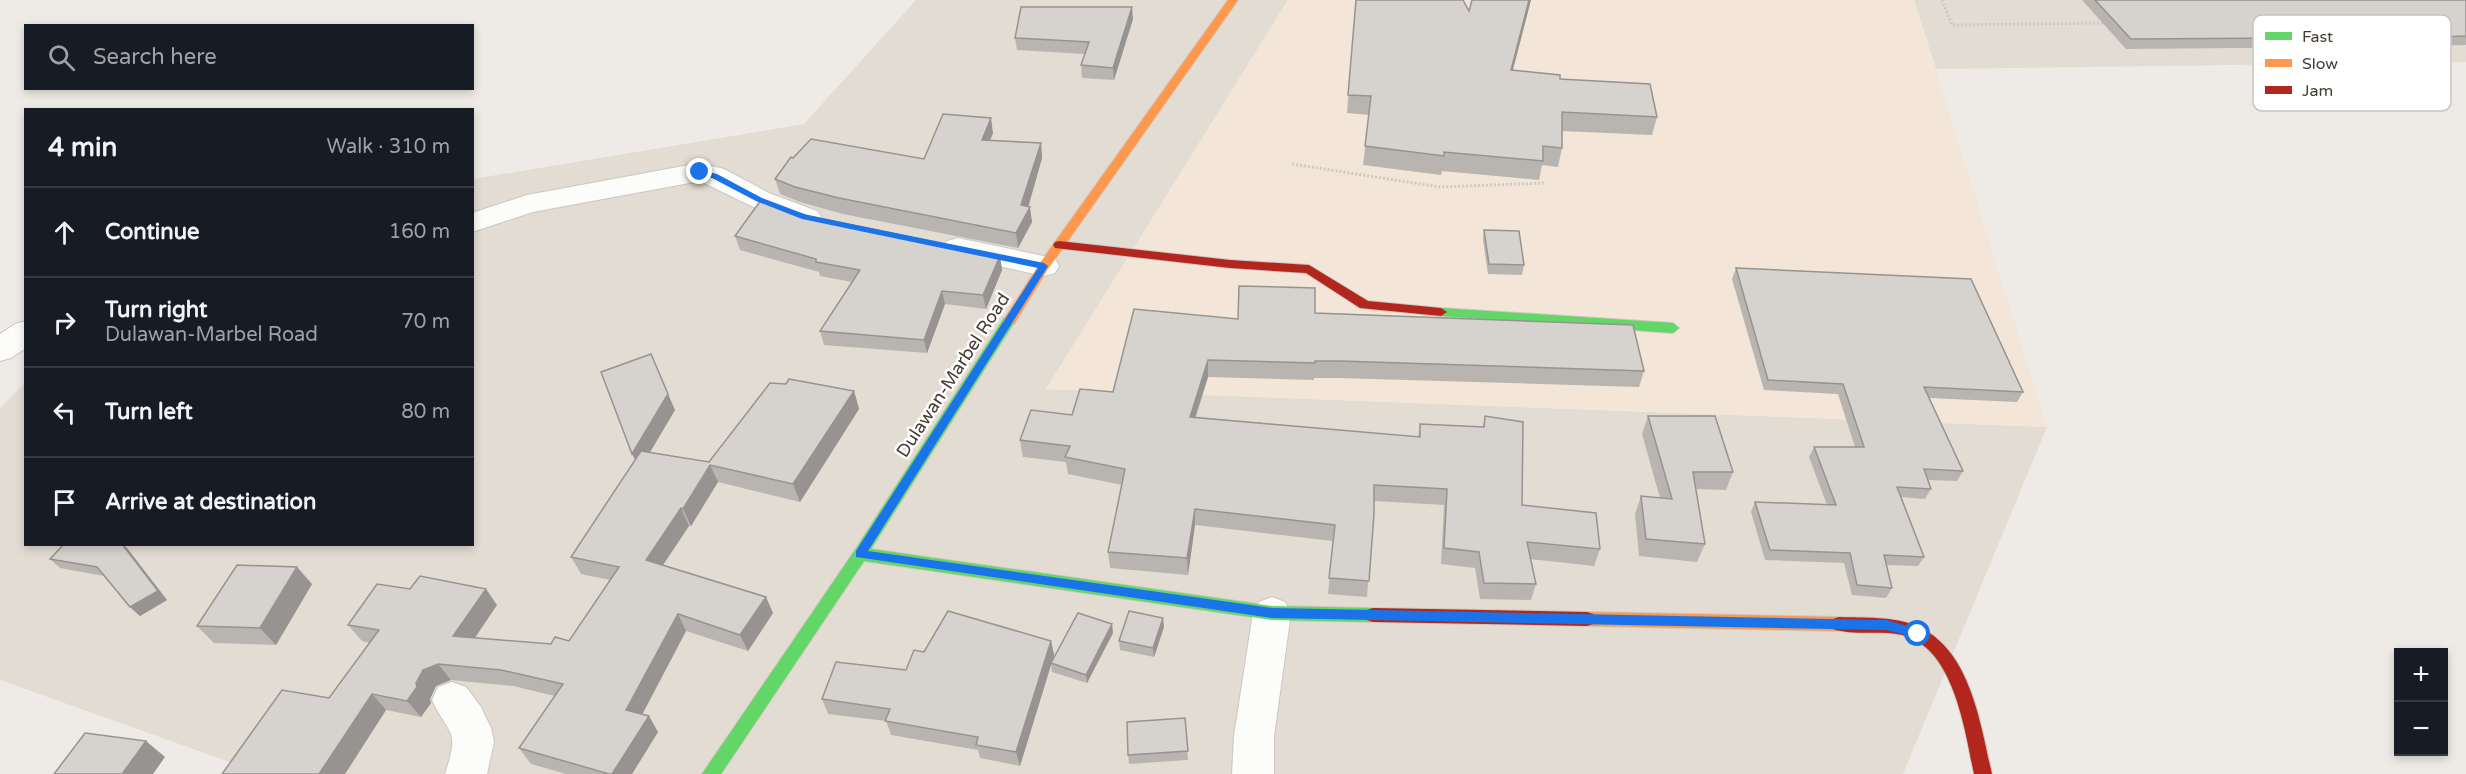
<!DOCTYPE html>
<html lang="en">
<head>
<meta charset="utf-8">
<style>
  body { margin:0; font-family:"Varela Round",sans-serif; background:#20242c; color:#f1f3f6 }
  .controls { position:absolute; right:18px; bottom:18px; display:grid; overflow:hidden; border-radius:0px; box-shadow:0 3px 9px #0003 }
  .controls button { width:54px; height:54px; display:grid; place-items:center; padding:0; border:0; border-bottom:2px solid #363941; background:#171b24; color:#f1f3f6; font:30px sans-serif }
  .stop { position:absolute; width:18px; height:18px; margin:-14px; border:4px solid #1a73e8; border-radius:50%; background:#fff }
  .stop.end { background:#1a73e8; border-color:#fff; box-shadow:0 2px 6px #0008 }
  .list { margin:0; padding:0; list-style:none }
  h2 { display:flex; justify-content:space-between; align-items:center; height:78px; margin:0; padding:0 24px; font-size:26px }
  h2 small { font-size:20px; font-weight:400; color:#9ea1a6 }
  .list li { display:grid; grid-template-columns:39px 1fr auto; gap:18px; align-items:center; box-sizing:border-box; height:90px; padding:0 24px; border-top:2px solid #363941 }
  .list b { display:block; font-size:22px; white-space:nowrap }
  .list p { margin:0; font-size:20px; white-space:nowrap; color:#9ea1a6 }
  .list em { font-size:20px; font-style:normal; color:#9ea1a6 }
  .icon { flex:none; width:33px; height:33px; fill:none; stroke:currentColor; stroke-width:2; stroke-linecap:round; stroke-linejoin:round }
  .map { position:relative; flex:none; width:2466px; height:774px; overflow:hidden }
  .search { position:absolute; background:#171b24; box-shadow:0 3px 9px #0003; left:24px; top:24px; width:450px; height:66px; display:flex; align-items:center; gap:15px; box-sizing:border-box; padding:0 21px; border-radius:0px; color:#9ea1a6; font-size:22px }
  .panel { position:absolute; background:#171b24; box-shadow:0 3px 9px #0003; left:24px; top:108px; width:450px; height:438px; border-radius:0px }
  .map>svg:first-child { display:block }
  .residential { fill:#e3dcd3 }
  .commercial { fill:#f3e5d7 }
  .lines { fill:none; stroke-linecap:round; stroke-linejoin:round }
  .street-casing { stroke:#cbc7c2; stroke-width:2 }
  .fast-casing { stroke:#cec8bd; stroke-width:2 }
  .slow-casing { stroke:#cec8bd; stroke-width:2 }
  .jam-casing { stroke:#cec8bd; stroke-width:2 }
  .path { stroke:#cdcac6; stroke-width:3; stroke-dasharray:2 2; stroke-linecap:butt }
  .street { fill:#fcfcfb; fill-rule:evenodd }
  .fast { fill:#63d668; fill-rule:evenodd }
  .slow { fill:#ff974d; fill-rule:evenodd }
  .jam { fill:#b3261e; fill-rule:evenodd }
  .wall { fill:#b8b5b0 }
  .shaded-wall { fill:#969390 }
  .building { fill:#d6d2cd; stroke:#969390; stroke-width:1.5 }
  .route { fill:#1a73e8 }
  .labels { text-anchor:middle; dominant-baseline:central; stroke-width:5; stroke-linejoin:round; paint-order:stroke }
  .street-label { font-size:18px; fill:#443c33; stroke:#fff }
  .key { fill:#fff; stroke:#c7c4c2; stroke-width:1.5 }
  .key-label { font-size:16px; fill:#443c33 }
</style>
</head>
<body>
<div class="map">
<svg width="2466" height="774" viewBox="0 0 2466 774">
  <rect width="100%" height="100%" fill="#eeebe6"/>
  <g class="residential">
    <polygon points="916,0 1288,0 1046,389 2047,427 1903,774 234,774 238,765 0,680 0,408 25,383 26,544 472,544 473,179 804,124"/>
    <polygon points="1914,0 2466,0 2466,62 1936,69"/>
  </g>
  <polygon class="commercial" points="1288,0 1914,0 2047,427 1046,389"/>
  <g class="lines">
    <g class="street-casing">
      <g id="street">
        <polygon points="700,163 724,169 769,193 817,211 822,218 817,225 807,227 797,225 749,205 700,181 533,212 472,232 472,213 527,195"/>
        <polygon points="958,238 1044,256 1055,259 1059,266 1055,273 1044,276 947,255 943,248 947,241"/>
        <polygon points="26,321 26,348 11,358 0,361 0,334 15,324"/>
        <polygon points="1272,597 1285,602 1291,613 1274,736 1274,774 1232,774 1234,736 1253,613 1259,602"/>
        <path d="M 452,682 L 466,687 L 481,707 L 491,728 L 494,742 L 487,774 L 445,774 C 460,728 450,738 432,700 L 438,687 Z"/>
      </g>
    </g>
    <g class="fast-casing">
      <g id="fast">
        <polygon points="1441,308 1673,323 1679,328 1673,333 1441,316 1435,312"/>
        <polygon points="1009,316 1015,321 871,549 1272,606 1373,608 1379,610 1381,615 1379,620 1373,622 1272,620 864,561 721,774 702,774 855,550 1004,318"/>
      </g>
    </g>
    <g class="slow-casing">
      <g id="slow">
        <polygon points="1228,0 1238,0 1048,269 1014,324 1004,324 1003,321 1040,263"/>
        <polygon points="1587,612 1839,617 1845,619 1847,624 1845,629 1839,631 1587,626 1581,624 1579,619 1581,614"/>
      </g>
    </g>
    <g class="jam-casing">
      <g id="jam">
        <polygon points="1059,241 1230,260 1309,265 1368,301 1441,308 1447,312 1441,316 1360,308 1306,273 1230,268 1055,248 1053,245 1055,242"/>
        <polygon points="1373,608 1587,612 1593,614 1595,619 1593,624 1587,626 1373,622 1367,620 1365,615 1367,610"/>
        <path d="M 1839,617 C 1864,618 1893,616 1917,626 C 1971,650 1980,723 1992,774 L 1974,774 C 1965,731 1954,647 1902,635 C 1880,630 1854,636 1833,629 L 1831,624 L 1833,619 Z"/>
      </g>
    </g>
    <g class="path">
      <polyline points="1942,0 1952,25 2108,23"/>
      <polyline points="1292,164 1440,187 1545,183"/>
    </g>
    <use href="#street" class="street"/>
    <use href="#fast" class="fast"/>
    <use href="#slow" class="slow"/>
    <use href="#jam" class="jam"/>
  </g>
  <g class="wall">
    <polygon points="1356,0 1469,11 1531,0 1513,70 1560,79 1657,117 1652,135 1562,131 1562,148 1558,167 1542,165 1539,180 1442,171 1441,175 1363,165 1369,115 1347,113"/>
    <polygon points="2082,0 2466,0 2466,45 2428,46 2126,49"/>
    <polygon points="1133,19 1114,80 1082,78 1081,65 1085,54 1017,50 1015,38"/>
    <polygon points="993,133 990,140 1041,143 1042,158 1028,206 1032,222 1018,248 843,214 800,202 780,194 775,179 924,159"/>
    <polygon points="791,212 1000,256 1002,270 986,309 945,304 927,353 824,345 820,331 852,282 820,276 819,272 740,250 735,236"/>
    <polygon points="1484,230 1524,265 1522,275 1488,274 1483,240"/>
    <polygon points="1736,268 2023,392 2017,402 1929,398 1963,471 1957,481 1928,480 1931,489 1925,499 1901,497 1924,557 1918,566 1886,565 1892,588 1886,598 1852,595 1844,563 1765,560 1751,512 1755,502 1827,505 1809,457 1814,447 1855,447 1838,394 1764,390 1732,279"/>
    <polygon points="1315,313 1644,371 1639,387 1339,378 1314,378 1314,380 1208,377 1196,417 1418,437 1420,424 1483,427 1485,416 1522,505 1600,549 1594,566 1530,559 1536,584 1531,600 1480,599 1475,568 1441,564 1444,505 1374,501 1367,597 1328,594 1333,541 1195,525 1188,575 1110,568 1108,552 1122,485 1068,474 1066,462 1023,457 1020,440 1072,415 1238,319"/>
    <polygon points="854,391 859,409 800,502 718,482 691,526 689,526 663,565 773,613 748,651 686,631 642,715 658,732 632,774 566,774 531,764 519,748 555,696 513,686 451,680 436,686 430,699 431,703 421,717 386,710 345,774 222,774 329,698 370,643 362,641 348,625 497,605 475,638 551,644 569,641 610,580 581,574 571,557 675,410 650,452 709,462"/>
    <polygon points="1648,416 1733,472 1726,490 1696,489 1705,544 1697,562 1639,556 1635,514 1641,496 1660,498 1642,434"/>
    <polygon points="64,544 123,544 167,600 140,616 130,607 104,576 60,568 50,559"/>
    <polygon points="312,584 276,645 214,643 197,626"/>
    <polygon points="1112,624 1113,633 1087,683 1052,672 1051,665 1020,766 980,758 978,750 891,735 886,721 828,714 822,699 906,670 924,652 1051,641 1054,655 1053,660"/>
    <polygon points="1164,627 1154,657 1120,650 1119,641"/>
    <polygon points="1185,718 1188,760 1129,764 1128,755"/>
  </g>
  <g class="shaded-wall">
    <polygon points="1529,0 1531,0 1508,88 1511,70"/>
    <polygon points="1132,7 1133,19 1114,80 1113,68"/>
    <polygon points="991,118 993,133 984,155 982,140"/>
    <polygon points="1041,143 1042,158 1026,215 1030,207 1032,222 1018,248 1016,233 1021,205"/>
    <polygon points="1000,256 1002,270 986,309 983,295"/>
    <polygon points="942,291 945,304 927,353 924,340"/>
    <polygon points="651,354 675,410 640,469 632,454"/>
    <polygon points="1208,360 1208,377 1190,433 1190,417"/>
    <polygon points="854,391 859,409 800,502 793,484"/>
    <polygon points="710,465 718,482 691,526 683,509"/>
    <polygon points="681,508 689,526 655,577 646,560"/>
    <polygon points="1195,509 1195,525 1188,575 1187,558"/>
    <polygon points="122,544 127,548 167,600 140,616 130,607"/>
    <polygon points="297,567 312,584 276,645 260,628"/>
    <polygon points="486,589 497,605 465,652 453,636"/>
    <polygon points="766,597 773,613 748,651 740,635"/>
    <polygon points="678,614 686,631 636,726 626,710"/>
    <polygon points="1163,618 1164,627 1154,657 1153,648"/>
    <polygon points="1112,624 1113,633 1087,683 1086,675"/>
    <polygon points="1051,641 1054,655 1020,766 1016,752"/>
    <polygon points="438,664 451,680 436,686 430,699 431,703 421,717 407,701 423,670"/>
    <polygon points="372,694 386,710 345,774 319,774"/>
    <polygon points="649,716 658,732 632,774 612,774"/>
    <polygon points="146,741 165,757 153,774 122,774"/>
  </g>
  <g class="building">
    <polygon points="1356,0 1463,0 1469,11 1472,0 1529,0 1511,70 1560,75 1560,79 1650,84 1657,117 1562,112 1562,148 1543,146 1543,161 1444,152 1444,156 1365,146 1371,96 1348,95"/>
    <polygon points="2095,0 2466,0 2466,36 2435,37 2131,39"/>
    <polygon points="1021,7 1132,7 1113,68 1081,65 1089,42 1015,38"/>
    <polygon points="943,114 991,118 982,140 1041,143 1021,205 1030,207 1016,233 839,198 795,187 775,179 791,157 793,158 811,139 924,159"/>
    <polygon points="761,200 791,212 1000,256 983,295 942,291 924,340 820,331 860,270 816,262 816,259 735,236"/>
    <polygon points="1484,230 1519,231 1524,265 1489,264"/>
    <polygon points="1736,268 1971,279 2023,392 1924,387 1963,471 1924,469 1931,489 1897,487 1924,557 1884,555 1892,588 1857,585 1850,553 1770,550 1755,502 1836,505 1814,447 1864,447 1843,384 1768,380"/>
    <polygon points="1239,286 1315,288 1315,313 1633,325 1644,371 1340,361 1315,361 1315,363 1208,360 1190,417 1420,437 1420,424 1484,427 1485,416 1523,422 1522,505 1596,513 1600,549 1527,542 1536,584 1484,583 1479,552 1444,548 1447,489 1374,485 1374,514 1369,581 1329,578 1335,525 1195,509 1187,558 1108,552 1125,469 1065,457 1070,446 1020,440 1031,410 1072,415 1080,389 1113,392 1134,309 1238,319"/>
    <polygon points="651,354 668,394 632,454 601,372"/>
    <polygon points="789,379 854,391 793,484 710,465 683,509 681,508 646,560 766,597 740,635 678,614 626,710 649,716 612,774 609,774 519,748 563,684 501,670 438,664 423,670 416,683 417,687 407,701 372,694 319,774 222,774 282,690 329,698 379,630 348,625 377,584 410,589 420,576 486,589 453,636 551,644 555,637 569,641 619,567 571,557 641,451 709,462 770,383 786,384"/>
    <polygon points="1648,416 1715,416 1733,472 1693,472 1705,544 1646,539 1641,496 1672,499"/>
    <polygon points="64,544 122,544 158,591 130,607 97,567 50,559"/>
    <polygon points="237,565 297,567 260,628 197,626"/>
    <polygon points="948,611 1051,641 1016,752 976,745 978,737 885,721 890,709 822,699 836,662 906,670 914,650 924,652"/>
    <polygon points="1129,611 1163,618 1153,648 1119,641"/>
    <polygon points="1078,613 1112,624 1086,675 1051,663"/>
    <polygon points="1185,718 1188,751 1128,755 1127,722"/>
    <polygon points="85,733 146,741 122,774 54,774"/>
  </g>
  <polygon class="route" points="700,170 717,174 762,198 807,215 1044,263 1048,266 868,551 1272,608 1886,620 1922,630 1924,634 1918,638 1886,630 1272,618 856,557 856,551 1038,268 802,219 756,201 712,178 697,174 697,171"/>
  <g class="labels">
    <g class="street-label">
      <text transform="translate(953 375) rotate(-57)">Dulawan-Marbel Road</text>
    </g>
  </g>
  <rect x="2253" y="15" width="198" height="96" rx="9" class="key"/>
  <rect x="2265" y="32" width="27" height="8" fill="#63d668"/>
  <rect x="2265" y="59" width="27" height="8" fill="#ff974d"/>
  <rect x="2265" y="86" width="27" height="8" fill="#b3261e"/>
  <g class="key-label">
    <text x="2302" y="42">Fast</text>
    <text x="2302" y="69">Slow</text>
    <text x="2302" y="96">Jam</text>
  </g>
</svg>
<div class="controls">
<button>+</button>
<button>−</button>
</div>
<div class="stop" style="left:1918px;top:634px"></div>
<div class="stop end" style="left:700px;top:172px"></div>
<div class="search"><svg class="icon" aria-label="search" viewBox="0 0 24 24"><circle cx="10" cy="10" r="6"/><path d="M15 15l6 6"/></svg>Search here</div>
<section class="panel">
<h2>4 min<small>Walk · 310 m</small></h2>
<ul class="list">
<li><svg class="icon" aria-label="ahead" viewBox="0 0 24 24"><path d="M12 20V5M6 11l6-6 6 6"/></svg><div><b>Continue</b></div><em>160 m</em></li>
<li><svg class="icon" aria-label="right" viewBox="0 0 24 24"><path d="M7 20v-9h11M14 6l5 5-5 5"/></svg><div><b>Turn right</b><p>Dulawan-Marbel Road</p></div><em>70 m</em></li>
<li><svg class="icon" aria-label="left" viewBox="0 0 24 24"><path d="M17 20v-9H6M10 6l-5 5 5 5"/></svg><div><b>Turn left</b></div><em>80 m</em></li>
<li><svg class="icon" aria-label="arrive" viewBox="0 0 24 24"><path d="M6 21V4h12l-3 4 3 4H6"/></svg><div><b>Arrive at destination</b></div></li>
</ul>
</section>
</div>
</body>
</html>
